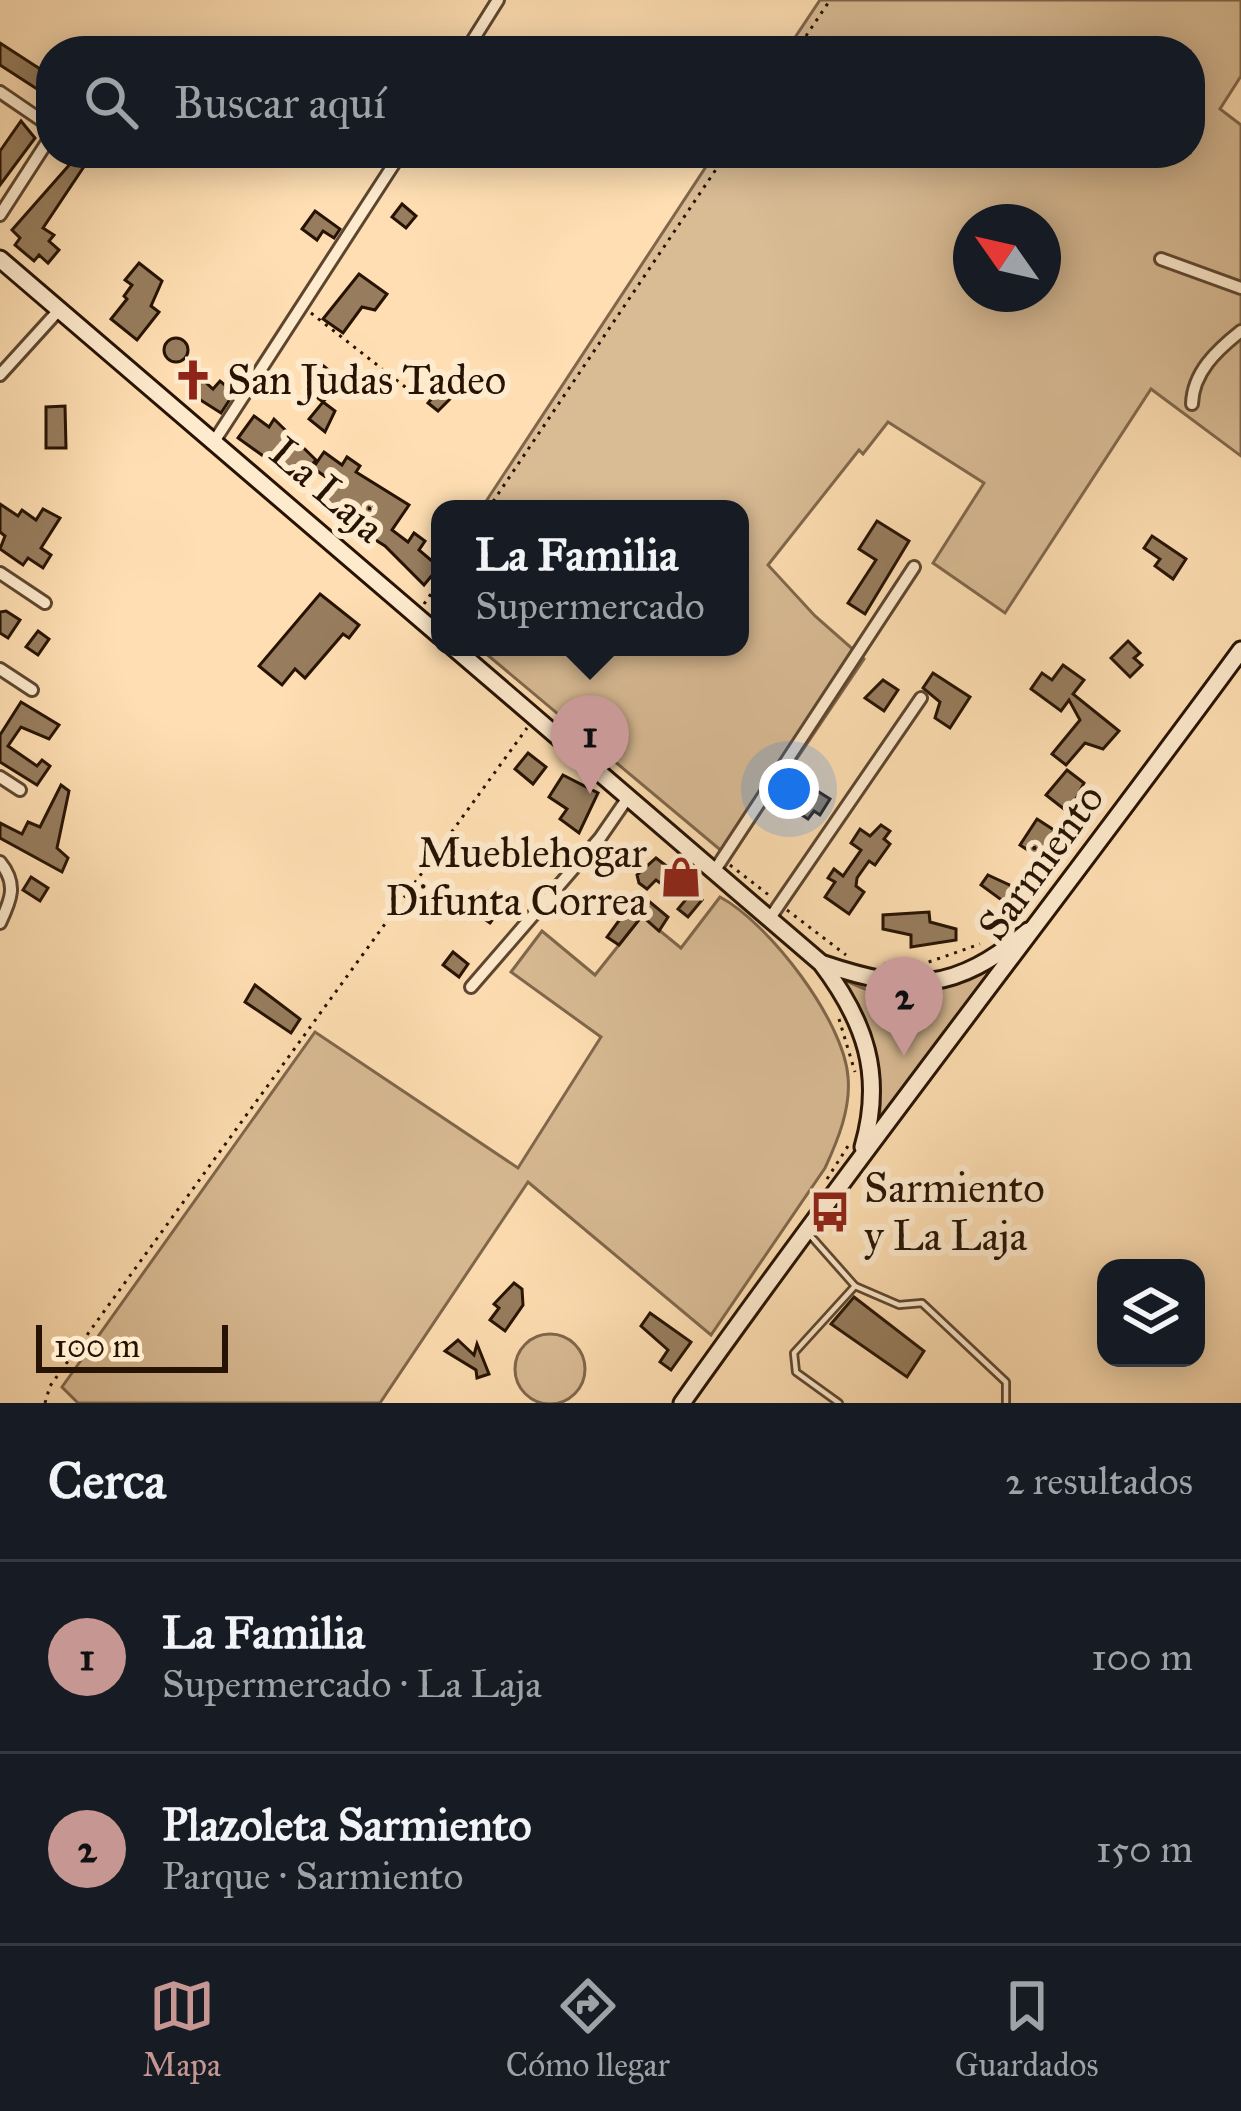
<!DOCTYPE html>
<html lang="es">
<head>
<meta charset="utf-8">
<style>
  body { margin:0; font-family:"IM FELL Great Primer",serif; background:#20242c; color:#f1f3f6 }
  .controls { position:absolute; right:36px; bottom:36px; display:grid; overflow:hidden; border-radius:24px; box-shadow:0 6px 30px #0003 }
  .controls button { width:108px; height:108px; display:grid; place-items:center; padding:0; border:0; border-bottom:3px solid #363941; background:#171b24; color:#f1f3f6; font:60px sans-serif }
  .compass { position:absolute; left:953px; top:204px; width:108px; height:108px; border-radius:50%; background:#171b24; box-shadow:0 6px 30px #0003; rotate:304deg }
  .scale { position:absolute; left:36px; bottom:30px; width:192px; box-sizing:border-box; padding-left:12px; border:6px solid #271303; border-top:0; font-size:33px; line-height:42px; white-space:nowrap; color:#271303; -webkit-text-stroke:9px #feeacd; paint-order:stroke }
  .you { position:absolute; left:789px; top:789px; width:42px; height:42px; margin:-30px; border:9px solid #fff; border-radius:50%; background:#1a73e8; box-shadow:0 0 0 18px #1a73e833 }
  .badge { display:grid; place-items:center; width:78px; height:78px; border-radius:50%; background:#c59692; color:#111; font-size:39px; font-weight:700 }
  .pin { position:absolute; translate:-50% -99px; filter:drop-shadow(0 3px 6px #0008) }
  .pin::after { content:''; position:absolute; top:63px; width:42px; height:36px; background:inherit; clip-path:polygon(0 0,100% 0,50% 100%) }
  .popup { position:absolute; left:431px; top:500px; width:318px; height:156px; box-sizing:border-box; display:grid; place-content:center; border-radius:24px; background:#171b24; filter:drop-shadow(0 3px 9px #0005); font-size:39px; white-space:nowrap; color:#9ea1a6 }
  .popup b { font-size:45px; color:#f1f3f6 }
  .popup::after { content:''; position:absolute; left:50%; top:100%; margin-left:-24px; border:24px solid transparent; border-top-color:#171b24 }
  .list { margin:0; padding:0; list-style:none }
  h2 { display:flex; justify-content:space-between; align-items:center; height:156px; margin:0; padding:0 48px; font-size:51px }
  h2 small { font-size:39px; font-weight:400; color:#9ea1a6 }
  .list li { display:grid; grid-template-columns:78px 1fr auto; gap:36px; align-items:center; box-sizing:border-box; height:192px; padding:0 48px; border-top:3px solid #363941 }
  .list b { display:block; font-size:45px; white-space:nowrap }
  .list p { margin:0; font-size:39px; white-space:nowrap; color:#9ea1a6 }
  .list em { font-size:39px; font-style:normal; color:#9ea1a6 }
  .icon { flex:none; width:66px; height:66px; fill:none; stroke:currentColor; stroke-width:2; stroke-linecap:round; stroke-linejoin:round }
  .map { position:relative; flex:none; width:1241px; height:1403px; overflow:hidden }
  .search { position:absolute; background:#171b24; box-shadow:0 6px 30px #0003; left:36px; right:36px; top:36px; height:132px; display:flex; align-items:center; gap:30px; box-sizing:border-box; padding:0 42px; border-radius:48px; color:#9ea1a6; font-size:45px }
  .sheet { height:540px; background:#171b24 }
  nav { display:flex; justify-content:space-around; align-items:center; box-sizing:border-box; height:168px; border-top:3px solid #363941; background:#171b24; font-size:33px; color:#9ea1a6 }
  nav a { display:grid; justify-items:center; gap:6px }
  nav .on { color:#c59692 }
  .map>svg:first-child { display:block }
  .green { fill:#d9bb94; stroke:#80674c; stroke-width:3; fill-rule:evenodd }
  .building { fill:#977d5e; stroke:#271303; stroke-width:3 }
  .lines { fill:none; stroke-linecap:round; stroke-linejoin:round }
  .service-casing { stroke:#5d462f; stroke-width:10 }
  .minor-casing { stroke:#5d462f; stroke-width:16 }
  .secondary-casing { stroke:#271303; stroke-width:21 }
  .path { stroke:#271303; stroke-width:3; stroke-dasharray:3 6; stroke-linecap:butt }
  .service { stroke:#feeacd; stroke-width:4.5 }
  .minor { stroke:#feeacd; stroke-width:10 }
  .secondary { stroke:#feeacd; stroke-width:15 }
  .labels { text-anchor:middle; dominant-baseline:central; stroke-width:12; stroke-linejoin:round; paint-order:stroke }
  .poi-label { font-size:42px; fill:#271303; stroke:#feeacd; text-anchor:start }
  .street-label { font-size:42px; fill:#271303; stroke:#feeacd }
</style>
</head>
<body>
<div class="map">
<svg width="1241" height="1403" viewBox="0 0 1241 1403">
  <rect width="100%" height="100%" fill="#fedeb2"/>
  <filter id="stains"><feTurbulence type="fractalNoise" baseFrequency=".00167" numOctaves="4"/><feColorMatrix values="0 0 0 0 .2 0 0 0 0 .09 0 0 0 0 .02 0 0 0 .5 -.17"/></filter>
  <radialGradient id="worn" r=".72"><stop offset=".6" stop-color="#630" stop-opacity="0"/><stop offset="1" stop-color="#630" stop-opacity=".3"/></radialGradient>
  <g class="green">
    <path d="M 820,0 L 1241,0 L 1241,76 L 1220,109 L 1241,125 L 1241,456 L 1151,389 L 1005,613 L 933,563 L 984,483 L 888,422 L 863,454 L 859,450 L 768,565 L 815,616 L 864,659 L 730,858 L 478,647 L 740,647 L 740,509 L 481,509 L 715,153 L 1190,153 L 1190,51 L 786,51 ZM 971,222 L 1043,222 L 1043,294 L 971,294 Z"/>
    <path d="M 720,897 C 769,923 844,1021 848,1077 C 851,1108 838,1140 825,1168 L 711,1335 L 528,1182 L 380,1403 L 78,1403 L 62,1387 L 315,1032 L 518,1168 L 601,1037 L 511,972 L 542,931 L 595,975 L 642,916 L 681,948 Z"/>
    <path d="M 1005,956 L 879,1126 C 884,1069 872,1025 841,978 C 904,1014 950,987 1005,956 Z"/>
    <circle cx="550" cy="1369" r="35"/>
  </g>
  <g class="building">
    <polygon points="0,43 51,76 51,98 0,65"/>
    <polygon points="21,121 35,138 0,185 0,151"/>
    <polygon points="58,153 93,153 43,228 54,235 49,241 59,250 48,263 39,255 34,261 15,245 20,238 12,230 71,163"/>
    <polygon points="402,204 416,216 406,228 392,217"/>
    <polygon points="315,211 340,229 334,238 323,231 317,240 302,229"/>
    <polygon points="139,263 162,281 151,306 159,312 137,340 111,319 127,299 124,296 132,285 125,280"/>
    <polygon points="359,274 387,294 375,310 362,307 343,333 323,319"/>
    <circle cx="176" cy="350" r="12"/>
    <polygon points="321,364 341,380 323,402 303,387"/>
    <polygon points="203,380 213,389 220,381 232,391 238,387 221,413 191,394"/>
    <polygon points="443,385 455,394 438,411 428,403"/>
    <polygon points="323,402 335,411 325,432 309,419"/>
    <polygon points="65,406 66,448 46,448 46,407"/>
    <polygon points="254,416 269,427 274,419 316,460 298,481 238,438"/>
    <polygon points="324,452 342,465 347,457 360,466 356,472 409,505 392,530 408,542 414,533 425,541 419,550 439,567 424,585 385,546 366,534 353,533 317,500 330,480 313,468"/>
    <polygon points="0,504 18,516 22,510 36,520 43,509 60,518 41,548 51,555 43,568 28,558 23,565 0,549 5,536 0,532"/>
    <polygon points="877,521 909,541 865,614 848,603 876,560 859,549"/>
    <polygon points="1152,536 1186,559 1173,579 1155,566 1160,559 1144,548"/>
    <polygon points="320,594 359,625 349,638 343,634 305,678 295,669 282,685 259,666"/>
    <polygon points="6,611 20,620 8,638 0,633 0,612"/>
    <polygon points="38,631 49,639 38,655 26,647"/>
    <polygon points="1128,641 1140,653 1134,658 1142,665 1130,677 1111,658"/>
    <polygon points="1063,665 1084,680 1073,694 1119,731 1103,749 1085,743 1066,765 1052,754 1080,720 1069,700 1061,711 1031,689 1042,673 1052,680"/>
    <polygon points="933,673 970,697 950,728 935,718 940,702 923,688"/>
    <polygon points="883,680 898,690 884,711 865,698"/>
    <polygon points="21,702 59,725 49,739 21,727 8,746 37,766 42,760 50,766 37,785 0,762 0,735"/>
    <polygon points="528,753 546,767 533,784 515,769"/>
    <polygon points="1067,770 1084,783 1069,813 1046,795"/>
    <polygon points="563,775 598,793 579,833 560,819 567,809 549,797"/>
    <polygon points="803,782 830,799 820,815 814,811 808,819 788,806"/>
    <polygon points="61,785 69,791 57,848 68,858 62,872 0,838 0,823 22,834 28,822 40,827"/>
    <polygon points="1037,819 1057,832 1040,858 1020,845"/>
    <polygon points="881,825 890,831 884,839 890,844 875,865 869,861 857,878 856,886 864,892 849,914 825,897 835,882 828,878 834,869 843,876 861,850 851,843 860,829 870,836"/>
    <polygon points="656,858 673,871 678,863 696,878 684,894 666,881 663,885 656,880 647,889 639,883 637,875"/>
    <polygon points="988,875 1018,889 1007,904 981,885"/>
    <polygon points="31,877 48,888 40,901 23,890"/>
    <polygon points="692,892 702,900 688,917 678,909"/>
    <polygon points="639,893 668,917 659,931 642,916 619,945 607,937"/>
    <polygon points="488,897 502,907 490,923 476,913"/>
    <polygon points="929,912 930,922 956,929 956,940 911,947 911,935 883,929 883,915"/>
    <polygon points="453,952 468,964 459,977 443,965"/>
    <polygon points="255,985 300,1019 291,1033 245,1002"/>
    <polygon points="514,1283 522,1289 523,1305 505,1331 490,1320 499,1308 494,1304"/>
    <polygon points="854,1297 924,1351 907,1377 831,1324"/>
    <polygon points="650,1313 691,1342 671,1370 660,1362 668,1350 641,1326"/>
    <polygon points="458,1340 474,1355 477,1344 489,1374 477,1378 476,1370 445,1351"/>
  </g>
  <g class="lines">
    <g class="service-casing">
      <g id="service">
        <polyline points="809,1234 855,1286 899,1305 922,1303 1006,1382 1006,1403"/>
        <polyline points="839,1403 796,1372 794,1353 855,1286"/>
      </g>
    </g>
    <g class="minor-casing">
      <g id="minor">
        <polyline points="466,51 498,0"/>
        <polyline points="0,92 44,122 51,136 0,215"/>
        <polyline points="1161,259 1241,288"/>
        <polyline points="0,375 59,310"/>
        <path d="M 1192,404 C 1193,372 1217,350 1241,331"/>
        <polyline points="215,440 401,153"/>
        <polyline points="0,573 45,603"/>
        <polyline points="0,669 32,690"/>
        <polyline points="0,777 20,790"/>
        <path d="M 0,862 C 18,884 11,900 0,923"/>
        <polyline points="717,867 914,567"/>
        <polyline points="770,918 921,698"/>
        <polyline points="471,987 600,838 629,796"/>
      </g>
    </g>
    <g class="secondary-casing">
      <g id="secondary">
        <polyline points="0,259 440,636"/>
        <path d="M 453,647 L 821,963 C 865,1021 884,1075 863,1147"/>
        <path d="M 824,964 C 910,993 955,992 1028,931"/>
        <path d="M 682,1403 C 863,1148 1056,902 1241,650"/>
      </g>
    </g>
    <g class="path">
      <polyline points="796,51 830,0"/>
      <polyline points="311,313 423,401"/>
      <polyline points="488,509 727,153"/>
      <polyline points="424,604 440,581"/>
      <polyline points="730,865 770,896"/>
      <polyline points="787,910 846,955"/>
      <polyline points="884,964 923,964 980,944"/>
      <polyline points="839,1019 855,1072"/>
      <polyline points="827,1179 848,1146"/>
      <polyline points="45,1403 50,1386 527,728"/>
    </g>
    <use href="#service" class="service"/>
    <use href="#minor" class="minor"/>
    <use href="#secondary" class="secondary"/>
  </g>
  <defs>
    <g id="church-bare" transform="scale(3.24)"><path d="M-1.2-6h2.4v3.5h3.3v2.4h-3.3V6h-2.4V-.1h-3.3v-2.4h3.3Z" fill="#8f2418" stroke="#feeacd" stroke-width="2.5" paint-order="stroke"/></g>
    <g id="shop-bare" transform="scale(3.24)"><path d="M-5-2.5h2.3a2.7 3.5 0 0 1 5.4 0H5L5.5 6h-11ZM-1.5-2.5h3a1.5 2.3 0 0 0-3 0Z" fill="#8f2418" stroke="#feeacd" stroke-width="2.5" paint-order="stroke"/></g>
    <g id="bus-bare" transform="scale(3.24)"><path d="M-5-6H5V4H4V6H2V4H-2V6H-4V4H-5ZM-3.5-4V0h7V-4ZM-3.5 1.2v1.5H-2V1.2ZM2 1.2v1.5H3.5V1.2Z" fill="#8f2418" stroke="#feeacd" stroke-width="2.5" paint-order="stroke"/></g>
  </defs>
  <g fill-rule="evenodd">
    <use href="#church-bare" x="193" y="380"/>
    <use href="#shop-bare" x="681" y="877"/>
    <use href="#bus-bare" x="830" y="1212"/>
  </g>
  <g class="labels">
    <g class="poi-label">
      <text x="227" y="380">San Judas Tadeo</text>
      <text x="647" y="853" text-anchor="end">Mueblehogar<tspan x="647" dy="48">Difunta Correa</tspan></text>
      <text x="864" y="1188">Sarmiento<tspan x="864" dy="48">y La Laja</tspan></text>
    </g>
    <g class="street-label">
      <text transform="translate(327 490) rotate(41)">La Laja</text>
      <text transform="translate(1041 862) rotate(-54)">Sarmiento</text>
    </g>
  </g>
  <rect width="100%" height="100%" filter="url(#stains)"/>
  <rect width="100%" height="100%" fill="url(#worn)"/>
</svg>
<div class="controls">
<button><svg class="icon" aria-label="layers" viewBox="0 0 24 24"><path d="M12 4l9 5-9 5-9-5zM3 14l9 5 9-5"/></svg></button>
</div>
<svg class="compass" viewBox="-18 -18 36 36"><path d="M0-13l5 13h-10z" fill="#e53935"/><path d="M0 13l5-13h-10z" fill="#9ea1a6"/></svg>
<div class="scale">100 m</div>
<div class="you"></div>
<div class="pin badge" style="left:590px;top:794px">1</div>
<div class="popup"><b>La Familia</b>Supermercado</div>
<div class="pin badge" style="left:904px;top:1056px">2</div>
<div class="search"><svg class="icon" aria-label="search" viewBox="0 0 24 24"><circle cx="10" cy="10" r="6"/><path d="M15 15l6 6"/></svg>Buscar aquí</div>
</div>
<section class="sheet">
<h2>Cerca<small>2 resultados</small></h2>
<ul class="list">
<li><span class="badge">1</span><div><b>La Familia</b><p>Supermercado · La Laja</p></div><em>100 m</em></li>
<li><span class="badge">2</span><div><b>Plazoleta Sarmiento</b><p>Parque · Sarmiento</p></div><em>150 m</em></li>
</ul>
</section>
<nav>
<a class="on"><svg class="icon" aria-label="map" viewBox="0 0 24 24"><path d="M3 6l6-2 6 2 6-2v14l-6 2-6-2-6 2zM9 4v14M15 6v14"/></svg>Mapa</a>
<a><svg class="icon" aria-label="directions" viewBox="0 0 24 24"><path d="M12 3l9 9-9 9-9-9zM9 14v-3h6M13 9l2 2-2 2"/></svg>Cómo llegar</a>
<a><svg class="icon" aria-label="saved" viewBox="0 0 24 24"><path d="M7 4h10v16l-5-4-5 4z"/></svg>Guardados</a>
</nav>
</body>
</html>
